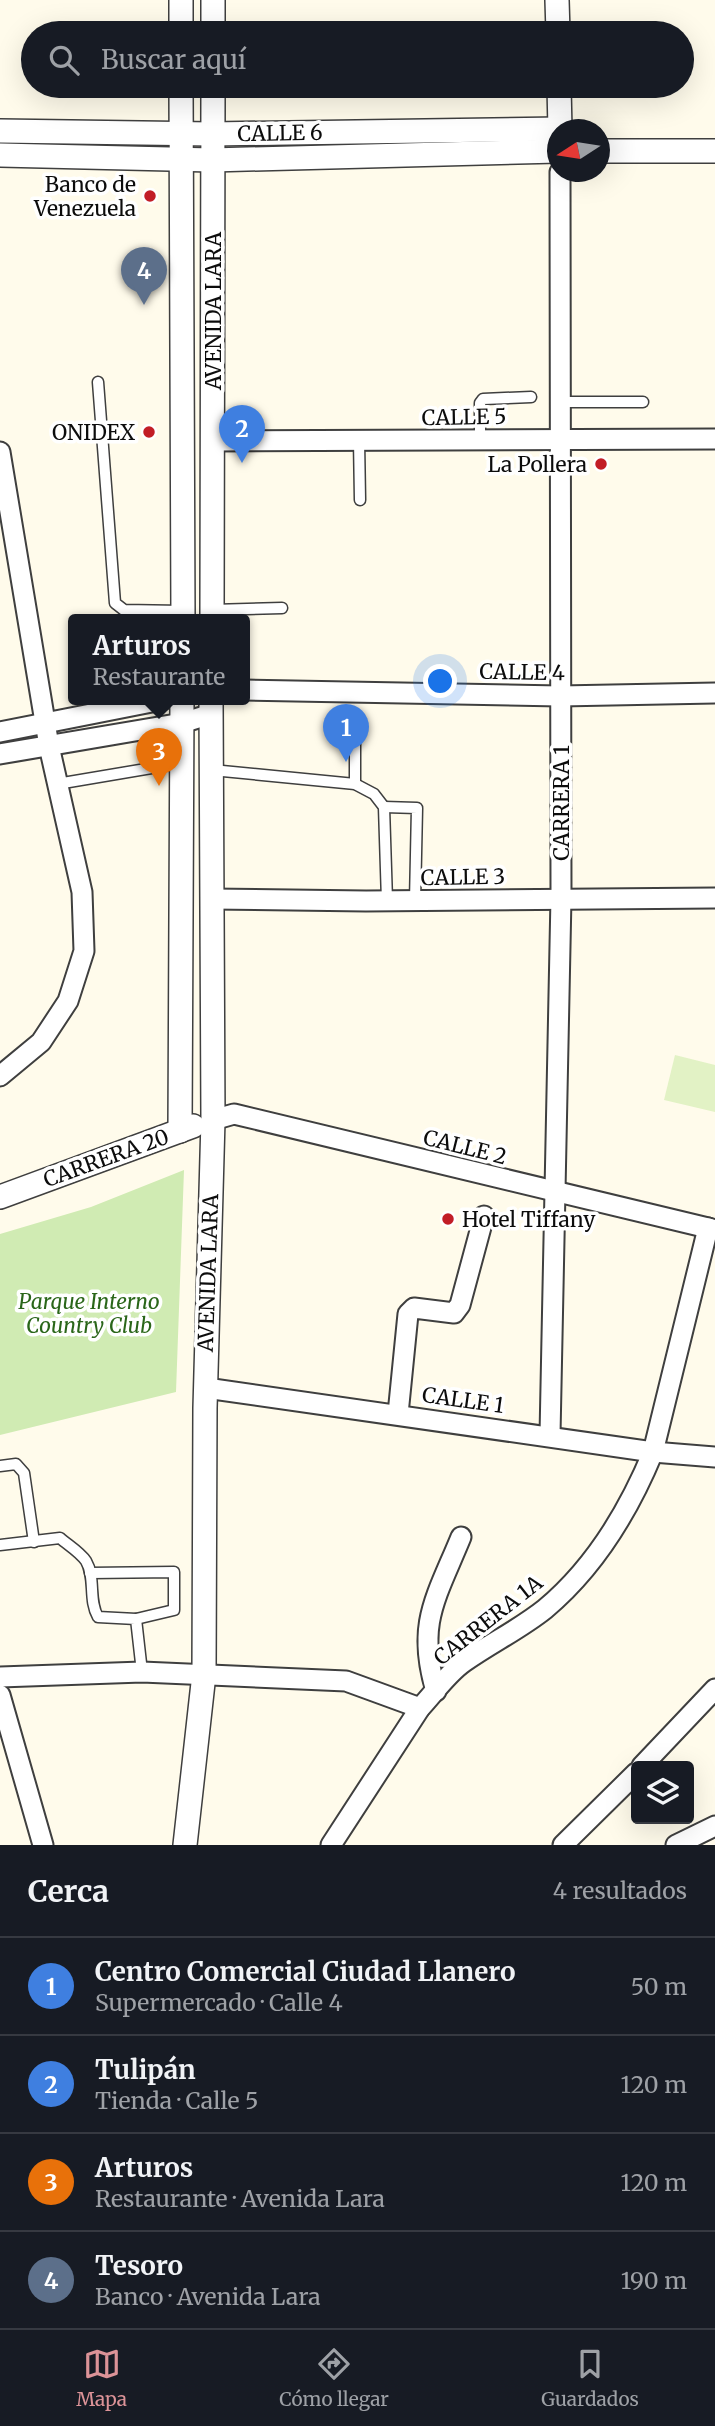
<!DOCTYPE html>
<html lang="es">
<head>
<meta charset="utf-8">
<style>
  body { margin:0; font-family:Merriweather,serif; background:#242831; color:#f1f3f6 }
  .controls { position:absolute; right:21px; bottom:21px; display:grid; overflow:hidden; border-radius:7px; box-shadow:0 7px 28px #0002 }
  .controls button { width:63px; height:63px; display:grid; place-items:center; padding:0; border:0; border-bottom:2px solid #363941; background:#171b24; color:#f1f3f6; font:35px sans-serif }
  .compass { position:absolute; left:547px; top:119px; width:63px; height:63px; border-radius:50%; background:#171b24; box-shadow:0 7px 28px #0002; rotate:258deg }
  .you { position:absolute; left:441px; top:682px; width:24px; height:24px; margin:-18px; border:5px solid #fff; border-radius:50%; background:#1a73e8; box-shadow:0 0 0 10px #1a73e833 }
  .badge { display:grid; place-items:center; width:46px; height:46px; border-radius:50%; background:#dc9398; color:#fff; font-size:23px; font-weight:700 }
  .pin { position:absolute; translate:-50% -58px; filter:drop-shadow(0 2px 4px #0008) }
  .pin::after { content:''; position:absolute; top:37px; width:24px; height:21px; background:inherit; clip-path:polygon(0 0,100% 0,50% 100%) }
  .popup { position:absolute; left:68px; top:614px; width:182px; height:91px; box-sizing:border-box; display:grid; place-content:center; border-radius:7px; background:#171b24; filter:drop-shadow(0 2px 5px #0005); font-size:23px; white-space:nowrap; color:#9ea1a6 }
  .popup b { font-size:26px; color:#f1f3f6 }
  .popup::after { content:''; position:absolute; left:50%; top:100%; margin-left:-14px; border:14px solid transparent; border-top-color:#171b24 }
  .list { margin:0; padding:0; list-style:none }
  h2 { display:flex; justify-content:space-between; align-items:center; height:91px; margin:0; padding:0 28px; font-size:30px }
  h2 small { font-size:23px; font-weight:400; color:#9ea1a6 }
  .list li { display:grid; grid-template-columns:46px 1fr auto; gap:21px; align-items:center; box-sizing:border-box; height:98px; padding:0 28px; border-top:2px solid #363941 }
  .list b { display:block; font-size:26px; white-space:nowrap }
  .list p { margin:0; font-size:23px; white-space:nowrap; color:#9ea1a6 }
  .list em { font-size:23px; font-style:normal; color:#9ea1a6 }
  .icon { flex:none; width:38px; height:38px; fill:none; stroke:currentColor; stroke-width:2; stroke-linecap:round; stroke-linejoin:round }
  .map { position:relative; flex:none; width:715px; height:1845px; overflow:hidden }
  .search { position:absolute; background:#171b24; box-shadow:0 7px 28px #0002; left:21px; right:21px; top:21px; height:77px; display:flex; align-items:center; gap:18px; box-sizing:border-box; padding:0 24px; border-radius:38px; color:#9ea1a6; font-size:26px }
  .sheet { height:483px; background:#171b24 }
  nav { display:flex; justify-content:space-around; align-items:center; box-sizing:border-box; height:98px; border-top:2px solid #363941; background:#171b24; font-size:19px; color:#9ea1a6 }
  nav a { display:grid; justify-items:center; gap:4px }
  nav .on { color:#dc9398 }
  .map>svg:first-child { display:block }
  .green { fill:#d0ebb3 }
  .pitch { fill:#e2f2c5 }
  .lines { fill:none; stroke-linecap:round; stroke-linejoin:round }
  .service-casing { stroke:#3f3f3f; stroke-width:13 }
  .minor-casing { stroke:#3f3f3f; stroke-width:23 }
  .tertiary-casing { stroke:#3f3f3f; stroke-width:26 }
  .service { stroke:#fff; stroke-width:10 }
  .minor { stroke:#fff; stroke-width:19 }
  .tertiary { stroke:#fff; stroke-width:23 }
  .poi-dot { fill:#c21d26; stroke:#fff; stroke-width:2.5 }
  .labels { text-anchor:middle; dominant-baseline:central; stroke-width:7; stroke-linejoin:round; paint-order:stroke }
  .street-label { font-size:21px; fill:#0c0c0c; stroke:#fff }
  .poi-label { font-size:21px; fill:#0c0c0c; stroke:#fff; text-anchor:end }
  .park-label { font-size:21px; font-style:italic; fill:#2a6619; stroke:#fff }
</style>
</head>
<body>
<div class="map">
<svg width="715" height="1845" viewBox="0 0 715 1845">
  <rect width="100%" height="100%" fill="#fffbeb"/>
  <polygon class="green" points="184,1170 176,1392 0,1435 0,1234 91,1207"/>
  <polygon class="pitch" points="675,1055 715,1065 715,1112 664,1100"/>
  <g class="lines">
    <g class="service-casing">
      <g id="service">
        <polyline points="98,382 115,603 124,610 182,611"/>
        <polyline points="561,402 643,402"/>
        <polyline points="480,439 480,403 483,399 531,397"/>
        <polyline points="359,440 360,500"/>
        <polyline points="212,610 282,608"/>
        <polyline points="212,770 355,784 374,794 384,807 387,901"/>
        <polyline points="57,784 181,763"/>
        <polyline points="355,784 355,740"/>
        <polyline points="384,807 417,808 415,901"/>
        <polyline points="0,1466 16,1464 24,1473 34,1542"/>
        <path d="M 0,1545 L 60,1538 C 68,1545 80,1552 86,1561 C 96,1578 88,1600 98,1617 L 136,1619 L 142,1672"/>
        <polyline points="90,1573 174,1572 174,1610 136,1619"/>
      </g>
    </g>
    <g class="minor-casing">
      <g id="minor">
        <polyline points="214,441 715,439"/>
        <polyline points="0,452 49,746 82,892 84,951 68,1001 41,1042 0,1076"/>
        <polyline points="245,690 560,696 715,693"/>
        <polyline points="0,732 162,700"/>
        <polyline points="0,754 182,723 211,714"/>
        <polyline points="211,899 366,901 715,898"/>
        <polyline points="213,1120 234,1114 708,1228"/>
        <polyline points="206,1388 653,1452 715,1457"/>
        <polyline points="398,1414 408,1314 414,1308 454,1313 460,1305 484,1216"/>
        <polyline points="550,1435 561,897 560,172"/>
        <polyline points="0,1677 142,1672 346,1681 420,1708"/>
        <path d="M 436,1691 C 416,1624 436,1598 461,1537"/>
        <polyline points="0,1695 43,1845"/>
        <polyline points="642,1766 715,1689"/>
        <path d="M 331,1845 L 420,1708 C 434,1693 448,1673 464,1662 C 491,1643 520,1629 545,1609 C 594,1568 629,1510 653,1452 L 708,1228 L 715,1230"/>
        <polyline points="563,1845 636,1773"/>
        <polyline points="676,1845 715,1826"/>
      </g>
    </g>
    <g class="tertiary-casing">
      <g id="tertiary">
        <polyline points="181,0 181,33"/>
        <polyline points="557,0 558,33"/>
        <polyline points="213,33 213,0"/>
        <polyline points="181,86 183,620"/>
        <polyline points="559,86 560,130"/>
        <polyline points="0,131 212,134 560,129"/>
        <polyline points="600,151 715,151"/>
        <polyline points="0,155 212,160 558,151"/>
        <polyline points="212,620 213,86"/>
        <polyline points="180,1131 182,700"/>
        <polyline points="0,1197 193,1126"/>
        <polyline points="185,1845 204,1674 205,1408 213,1120 211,700"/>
      </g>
    </g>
    <use href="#service" class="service"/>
    <use href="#minor" class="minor"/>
    <use href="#tertiary" class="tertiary"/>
  </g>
  <g class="poi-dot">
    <circle cx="150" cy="196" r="7"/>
    <circle cx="149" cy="432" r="7"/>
    <circle cx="601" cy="464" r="7"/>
    <circle cx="448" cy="1219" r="7"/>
  </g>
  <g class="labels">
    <g class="street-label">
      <text transform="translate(280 133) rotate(-1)">CALLE 6</text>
      <text transform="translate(213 311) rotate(-90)">AVENIDA LARA</text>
      <text transform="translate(464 417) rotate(-1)">CALLE 5</text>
      <text transform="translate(522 672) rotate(1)">CALLE 4</text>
      <text transform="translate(561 803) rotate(-90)">CARRERA 1</text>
      <text transform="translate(463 877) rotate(-1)">CALLE 3</text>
      <text transform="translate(465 1147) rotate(14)">CALLE 2</text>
      <text transform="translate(106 1158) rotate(-20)">CARRERA 20</text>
      <text transform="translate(208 1273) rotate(-88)">AVENIDA LARA</text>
      <text transform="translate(463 1400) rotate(8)">CALLE 1</text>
      <text transform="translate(488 1620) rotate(-38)">CARRERA 1A</text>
    </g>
    <g class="poi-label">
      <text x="136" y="184">Banco de<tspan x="136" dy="24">Venezuela</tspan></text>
      <text x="135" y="432">ONIDEX</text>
      <text x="587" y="464">La Pollera</text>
      <text x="462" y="1219" text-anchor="start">Hotel Tiffany</text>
    </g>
    <g class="park-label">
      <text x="89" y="1301">Parque Interno<tspan x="89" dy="24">Country Club</tspan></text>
    </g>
  </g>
</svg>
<div class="controls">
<button><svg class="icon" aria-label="layers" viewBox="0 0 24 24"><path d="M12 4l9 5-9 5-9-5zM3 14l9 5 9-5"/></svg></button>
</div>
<svg class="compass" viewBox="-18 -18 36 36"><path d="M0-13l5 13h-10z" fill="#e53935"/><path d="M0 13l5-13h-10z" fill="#9ea1a6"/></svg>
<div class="you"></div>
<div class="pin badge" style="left:346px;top:762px;background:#3f7fe0">1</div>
<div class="pin badge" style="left:242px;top:463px;background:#3f7fe0">2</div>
<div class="pin badge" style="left:159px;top:786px;background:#e8710a">3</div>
<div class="popup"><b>Arturos</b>Restaurante</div>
<div class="pin badge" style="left:144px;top:305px;background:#5c6f8a">4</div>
<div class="search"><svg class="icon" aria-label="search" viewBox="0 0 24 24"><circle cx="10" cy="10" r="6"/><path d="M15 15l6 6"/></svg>Buscar aquí</div>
</div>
<section class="sheet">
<h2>Cerca<small>4 resultados</small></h2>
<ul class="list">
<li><span class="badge" style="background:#3f7fe0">1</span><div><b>Centro Comercial Ciudad Llanero</b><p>Supermercado · Calle 4</p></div><em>50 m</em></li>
<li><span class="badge" style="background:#3f7fe0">2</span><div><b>Tulipán</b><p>Tienda · Calle 5</p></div><em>120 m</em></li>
<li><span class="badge" style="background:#e8710a">3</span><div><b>Arturos</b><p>Restaurante · Avenida Lara</p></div><em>120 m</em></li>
<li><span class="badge" style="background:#5c6f8a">4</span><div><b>Tesoro</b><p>Banco · Avenida Lara</p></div><em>190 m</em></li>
</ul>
</section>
<nav>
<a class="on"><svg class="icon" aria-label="map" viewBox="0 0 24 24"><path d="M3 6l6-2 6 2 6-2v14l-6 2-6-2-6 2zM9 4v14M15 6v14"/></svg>Mapa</a>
<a><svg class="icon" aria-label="directions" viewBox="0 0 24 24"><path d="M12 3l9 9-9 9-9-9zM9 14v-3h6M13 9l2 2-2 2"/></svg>Cómo llegar</a>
<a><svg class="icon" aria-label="saved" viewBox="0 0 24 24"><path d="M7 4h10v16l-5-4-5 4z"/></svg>Guardados</a>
</nav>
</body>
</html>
